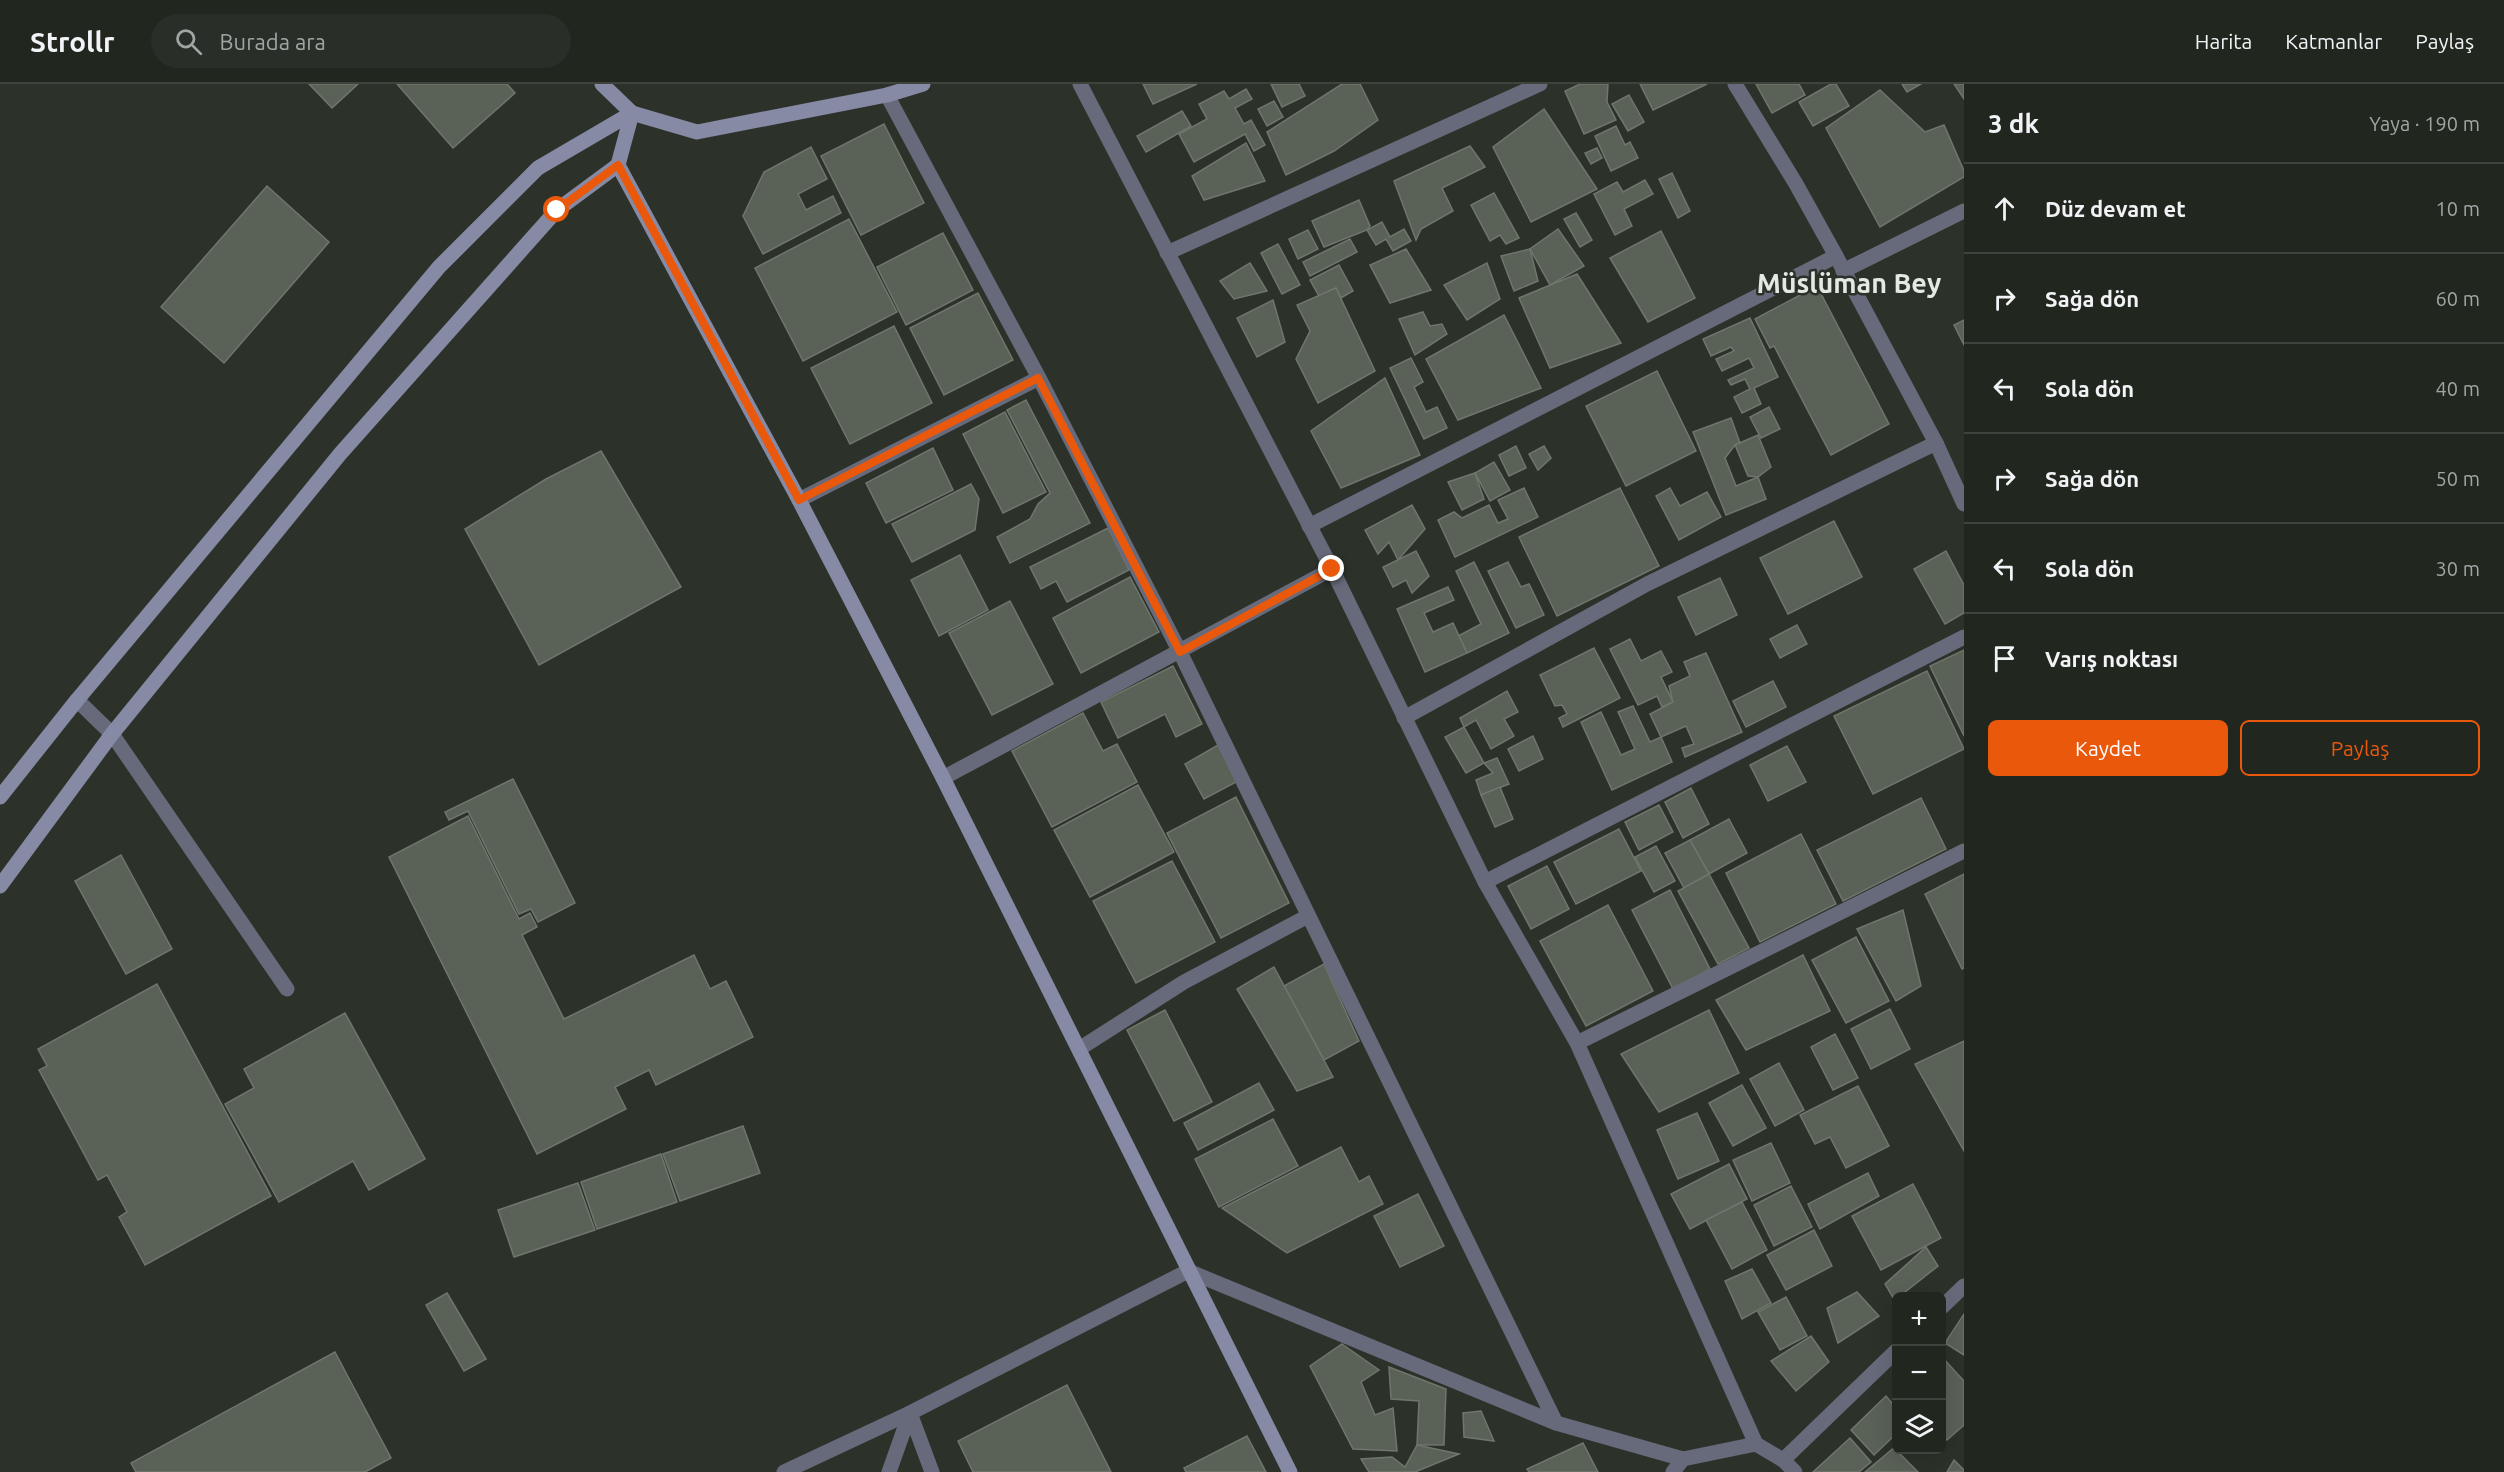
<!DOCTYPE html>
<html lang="tr">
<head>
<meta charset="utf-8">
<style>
  body { margin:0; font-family:Ubuntu,sans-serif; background:#292e28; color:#f1f3f6 }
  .controls { position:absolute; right:18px; bottom:18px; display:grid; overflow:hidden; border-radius:9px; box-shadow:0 6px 24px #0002 }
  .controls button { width:54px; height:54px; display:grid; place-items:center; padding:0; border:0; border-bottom:2px solid #3e433d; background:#21261f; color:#f1f3f6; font:30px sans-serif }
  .stop { position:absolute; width:18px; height:18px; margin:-14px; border:4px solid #ea580c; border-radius:50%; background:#fff }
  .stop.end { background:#ea580c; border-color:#fff; box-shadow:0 2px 6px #0008 }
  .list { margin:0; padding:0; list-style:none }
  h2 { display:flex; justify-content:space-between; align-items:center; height:78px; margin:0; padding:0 24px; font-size:26px }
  h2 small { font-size:20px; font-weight:400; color:#a2a5a4 }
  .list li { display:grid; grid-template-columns:39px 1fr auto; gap:18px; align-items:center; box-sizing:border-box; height:90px; padding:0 24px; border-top:2px solid #3e433d }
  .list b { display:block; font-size:22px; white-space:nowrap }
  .list em { font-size:20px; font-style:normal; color:#a2a5a4 }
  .actions { display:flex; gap:12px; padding:18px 24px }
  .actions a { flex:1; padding:14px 0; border:2px solid #ea580c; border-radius:9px; text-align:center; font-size:21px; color:#ea580c }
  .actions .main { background:#ea580c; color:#fff }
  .icon { flex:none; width:33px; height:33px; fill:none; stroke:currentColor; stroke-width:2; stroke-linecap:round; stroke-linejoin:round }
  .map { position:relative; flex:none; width:1964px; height:1388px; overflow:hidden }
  header { display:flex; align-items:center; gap:36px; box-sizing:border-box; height:84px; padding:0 30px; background:#21261f; border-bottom:2px solid #3e433d }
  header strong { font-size:28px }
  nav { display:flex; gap:33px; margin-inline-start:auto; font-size:21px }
  .search { width:420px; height:54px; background:#292e28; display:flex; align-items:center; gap:15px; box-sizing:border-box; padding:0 21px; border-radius:33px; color:#a2a5a4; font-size:22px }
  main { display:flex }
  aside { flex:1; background:#21261f }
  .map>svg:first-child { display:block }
  .building { fill:#5a6157; stroke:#6f766c; stroke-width:1.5 }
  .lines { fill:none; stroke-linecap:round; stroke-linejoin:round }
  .lane { stroke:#676a7b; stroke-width:15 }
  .street { stroke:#676a7b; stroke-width:15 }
  .secondary { stroke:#868aa5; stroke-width:15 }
  .route { stroke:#ea580c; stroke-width:8 }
  .labels { text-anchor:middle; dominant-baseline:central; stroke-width:5; stroke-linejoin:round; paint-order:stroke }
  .district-label { font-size:27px; font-weight:bold; fill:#e5e9e3; stroke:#2c3229 }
</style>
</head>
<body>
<header>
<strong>Strollr</strong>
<div class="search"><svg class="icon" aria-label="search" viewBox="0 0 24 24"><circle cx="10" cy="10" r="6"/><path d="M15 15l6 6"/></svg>Burada ara</div>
<nav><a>Harita</a><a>Katmanlar</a><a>Paylaş</a></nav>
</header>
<main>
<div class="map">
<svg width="1964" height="1388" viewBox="0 0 1964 1388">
  <rect width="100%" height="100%" fill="#2c3229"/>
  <g class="building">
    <polygon points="309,0 358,0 332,24"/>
    <polygon points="397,0 507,0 515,9 453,64"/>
    <polygon points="1143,0 1197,0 1153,20"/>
    <polygon points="1271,0 1299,0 1305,12 1282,23"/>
    <polygon points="1342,0 1360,0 1378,36 1334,67 1286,91 1267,48"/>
    <polygon points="1580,0 1608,0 1607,18 1616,36 1584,50 1565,7"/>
    <polygon points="1640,0 1707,0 1653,26"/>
    <polygon points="1756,0 1799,0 1805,11 1772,29"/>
    <polygon points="1831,0 1836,0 1849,22 1813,42 1799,18"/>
    <polygon points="1902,0 1921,0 1907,8"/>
    <polygon points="1954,0 1964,0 1964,15"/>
    <polygon points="1246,5 1252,15 1235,24 1244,40 1251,36 1265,61 1254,67 1245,50 1194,78 1179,50 1207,35 1199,20 1224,7 1229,15"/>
    <polygon points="1880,6 1925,48 1944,41 1964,87 1964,93 1880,143 1826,44"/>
    <polygon points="1629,11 1644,38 1628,47 1612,20"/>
    <polygon points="1274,17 1283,33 1267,42 1258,25"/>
    <polygon points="1544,25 1597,105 1531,138 1493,63"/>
    <polygon points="1182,27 1191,42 1146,68 1137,52"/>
    <polygon points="884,40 924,119 861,151 821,72"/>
    <polygon points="1616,42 1625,61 1630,58 1638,74 1611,87 1595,52"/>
    <polygon points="1246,59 1265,97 1204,116 1192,92"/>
    <polygon points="1470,62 1485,83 1442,104 1453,127 1421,145 1416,156 1394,97"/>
    <polygon points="811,63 827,95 798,110 806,126 833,112 841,129 763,170 743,132 764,88"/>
    <polygon points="1597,64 1602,74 1591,80 1585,69"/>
    <polygon points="1672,89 1690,127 1678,134 1659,95"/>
    <polygon points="1645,96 1653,110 1624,125 1632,142 1615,151 1594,110 1617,98 1623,108"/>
    <polygon points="267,102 329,158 224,279 161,223"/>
    <polygon points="1494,109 1519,154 1506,160 1500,151 1490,157 1471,121"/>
    <polygon points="1359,116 1370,142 1367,146 1324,163 1312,137"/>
    <polygon points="1576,129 1592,156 1580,163 1564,135"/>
    <polygon points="849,135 897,228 803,277 755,184"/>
    <polygon points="1382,138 1390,153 1404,145 1411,157 1393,167 1386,155 1376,161 1367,146"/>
    <polygon points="1558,145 1584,182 1550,201 1530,165"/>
    <polygon points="1308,146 1318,165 1298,175 1289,155"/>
    <polygon points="1661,147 1695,214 1648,238 1610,174"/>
    <polygon points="943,149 973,206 906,241 877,183"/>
    <polygon points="1350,155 1357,168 1310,192 1303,178"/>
    <polygon points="1278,160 1300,201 1282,210 1261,169"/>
    <polygon points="1406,165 1431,206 1390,219 1370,181"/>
    <polygon points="1530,165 1538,197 1514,207 1501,172"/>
    <polygon points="1250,179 1267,207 1234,215 1220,197"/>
    <polygon points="1487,179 1500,215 1467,236 1444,201"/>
    <polygon points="1339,181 1353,207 1341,214 1336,204 1319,212 1310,196"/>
    <polygon points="1577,190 1621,259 1550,284 1519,214"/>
    <polygon points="1817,202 1889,340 1831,371 1774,262 1770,264 1755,235"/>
    <polygon points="1336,204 1375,287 1318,319 1296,275 1310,247 1297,221"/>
    <polygon points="978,209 1013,276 944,311 910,244"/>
    <polygon points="1273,216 1285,258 1257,273 1237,234"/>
    <polygon points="1423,228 1430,242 1442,240 1447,250 1415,271 1399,235"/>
    <polygon points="1504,231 1541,304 1458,336 1426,275"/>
    <polygon points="1750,234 1778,293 1754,304 1761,320 1742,329 1734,313 1750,305 1745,295 1731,301 1728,296 1754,284 1749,274 1722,287 1716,275 1734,267 1731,263 1711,272 1703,255"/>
    <polygon points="1964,236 1964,261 1954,241"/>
    <polygon points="894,242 932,319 850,360 811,284"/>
    <polygon points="1411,274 1423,298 1414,303 1426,328 1437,323 1447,344 1424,355 1390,284"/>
    <polygon points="1657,287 1696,367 1626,402 1586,322"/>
    <polygon points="1385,294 1420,371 1341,404 1311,347"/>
    <polygon points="1026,316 1090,439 1010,479 997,453 1030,435 1038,420 1050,409 1007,326"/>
    <polygon points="1769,323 1780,345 1761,354 1750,333"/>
    <polygon points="1005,328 1046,408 1003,429 963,350"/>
    <polygon points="1731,334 1740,359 1735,361 1725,374 1736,402 1758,393 1766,415 1726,431 1693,348"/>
    <polygon points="1758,351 1771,383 1758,393 1748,392 1735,361"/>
    <polygon points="1516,362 1526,384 1509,392 1499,371"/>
    <polygon points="1544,362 1551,374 1538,386 1529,370"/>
    <polygon points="933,364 953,406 886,439 866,399"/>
    <polygon points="601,367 681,503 539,581 465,445 546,395"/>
    <polygon points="1494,378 1510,406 1490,417 1475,389"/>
    <polygon points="1475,389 1484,415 1462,426 1448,398"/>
    <polygon points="971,400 979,415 975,446 912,478 892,440"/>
    <polygon points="1524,404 1538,433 1455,473 1438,436 1454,428 1462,434 1489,421 1498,439 1508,435 1498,416"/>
    <polygon points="1620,404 1659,482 1557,532 1519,453"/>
    <polygon points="1670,404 1680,422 1707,408 1721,433 1679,456 1656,412"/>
    <polygon points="1412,421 1425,445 1398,476 1389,458 1378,470 1365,446"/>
    <polygon points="1834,437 1862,493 1788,530 1760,474"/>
    <polygon points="1108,444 1129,486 1067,518 1056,497 1041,505 1030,483"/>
    <polygon points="1416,467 1429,492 1412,509 1406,496 1393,503 1383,483"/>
    <polygon points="1946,467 1964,501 1964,529 1945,540 1914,485"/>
    <polygon points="960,471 988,526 939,552 911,496"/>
    <polygon points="1474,478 1509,549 1467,569 1458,552 1481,540 1456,487"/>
    <polygon points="1508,478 1521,503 1529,500 1544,531 1516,544 1488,487"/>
    <polygon points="1130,493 1159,548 1081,589 1053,534"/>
    <polygon points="1720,494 1737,531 1696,551 1678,513"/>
    <polygon points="1448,503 1454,516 1424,529 1433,548 1453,539 1467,569 1425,588 1397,525"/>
    <polygon points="1010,517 1053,600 992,631 949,549"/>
    <polygon points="1797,541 1807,560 1780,574 1770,555"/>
    <polygon points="1630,555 1641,577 1661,567 1672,588 1661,593 1673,618 1662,623 1657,612 1638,621 1610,565"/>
    <polygon points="1594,564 1620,614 1563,643 1559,634 1567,630 1562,621 1555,622 1540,591"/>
    <polygon points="1964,566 1964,652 1930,582"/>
    <polygon points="1706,569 1742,648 1685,673 1682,664 1694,660 1686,642 1661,653 1650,630 1673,618 1669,602 1690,592 1684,578"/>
    <polygon points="1173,582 1202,640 1176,653 1165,630 1118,654 1101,618"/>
    <polygon points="1927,587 1964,665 1873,710 1834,632"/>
    <polygon points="1773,597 1786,623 1746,643 1733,617"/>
    <polygon points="1507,607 1518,628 1504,635 1514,652 1491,665 1476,636 1464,643 1460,634"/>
    <polygon points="1633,622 1650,658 1661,653 1672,678 1612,706 1581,638 1601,628 1621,671 1635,665 1618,628"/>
    <polygon points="1083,629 1103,667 1117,660 1137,698 1052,743 1012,667"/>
    <polygon points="1464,643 1484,679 1466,689 1445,653"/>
    <polygon points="1533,652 1543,675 1519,687 1508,665"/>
    <polygon points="1218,661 1238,697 1204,715 1185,680"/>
    <polygon points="1787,662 1806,698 1768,717 1750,681"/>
    <polygon points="1497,674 1509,700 1481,711 1476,696 1493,689 1484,679"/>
    <polygon points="513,695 575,819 538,838 531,825 519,830 468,727 449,736 445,728"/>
    <polygon points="1138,701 1174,768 1090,813 1054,746"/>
    <polygon points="1500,703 1513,735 1495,743 1481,711"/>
    <polygon points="1691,704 1709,740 1683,754 1665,718"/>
    <polygon points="1236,713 1289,819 1221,854 1167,749"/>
    <polygon points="1921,714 1946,765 1843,817 1817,766"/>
    <polygon points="1659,721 1673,748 1639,766 1625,738"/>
    <polygon points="468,732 519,835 530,829 537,843 522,851 564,935 694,871 710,905 726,897 753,953 656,1001 649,986 615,1003 626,1025 537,1070 389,773"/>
    <polygon points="1729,735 1747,769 1709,790 1690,756"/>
    <polygon points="1619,745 1641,787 1576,820 1554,778"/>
    <polygon points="1801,750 1836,820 1760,858 1726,789"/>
    <polygon points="1690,756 1709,790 1684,804 1665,769"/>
    <polygon points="1656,762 1675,797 1654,808 1635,773"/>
    <polygon points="121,771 172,865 126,890 75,797"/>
    <polygon points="1172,777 1215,858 1136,899 1093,817"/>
    <polygon points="1547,782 1569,825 1531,845 1508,802"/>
    <polygon points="1709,790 1749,864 1718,880 1678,807"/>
    <polygon points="1964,790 1964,884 1962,885 1925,810"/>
    <polygon points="1670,806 1710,885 1673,905 1632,826"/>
    <polygon points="1608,821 1653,907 1586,942 1540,857"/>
    <polygon points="1903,826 1921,902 1896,917 1857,845"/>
    <polygon points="1856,853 1889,917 1846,939 1812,876"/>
    <polygon points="1803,871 1830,927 1746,966 1716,916"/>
    <polygon points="1324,880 1359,957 1324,976 1284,902"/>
    <polygon points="1274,883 1333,993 1297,1007 1237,905"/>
    <polygon points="157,900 271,1112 145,1181 119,1133 127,1128 107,1091 98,1096 39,986 47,982 38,965"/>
    <polygon points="1890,925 1910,965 1871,985 1851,945"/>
    <polygon points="1165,926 1212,1018 1174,1037 1127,946"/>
    <polygon points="1709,926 1739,989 1659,1028 1621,970"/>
    <polygon points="345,929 425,1075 369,1106 353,1077 279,1118 225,1020 254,1004 244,985"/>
    <polygon points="1835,950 1858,994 1833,1006 1811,963"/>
    <polygon points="1964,957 1964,1067 1915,980"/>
    <polygon points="1779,979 1804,1026 1775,1042 1750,995"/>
    <polygon points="1259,999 1274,1026 1198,1066 1184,1039"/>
    <polygon points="1742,1001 1766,1044 1733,1062 1709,1019"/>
    <polygon points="1858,1002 1889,1062 1846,1084 1830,1053 1815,1060 1800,1031"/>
    <polygon points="1697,1029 1719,1077 1678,1095 1657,1046"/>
    <polygon points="1273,1035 1298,1082 1219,1123 1195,1075"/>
    <polygon points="743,1042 760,1089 680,1117 663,1070"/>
    <polygon points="1771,1059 1790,1099 1752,1117 1733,1076"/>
    <polygon points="1341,1063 1359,1098 1369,1092 1383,1120 1287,1169 1222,1124"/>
    <polygon points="661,1070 677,1118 597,1145 581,1098"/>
    <polygon points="1729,1080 1747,1115 1690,1145 1671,1110"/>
    <polygon points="1868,1089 1879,1112 1820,1145 1808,1120"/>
    <polygon points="578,1099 595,1146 514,1173 498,1126"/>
    <polygon points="1913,1100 1941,1154 1881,1186 1852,1132"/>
    <polygon points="1791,1102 1812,1143 1774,1162 1754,1121"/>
    <polygon points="1418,1110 1444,1162 1400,1183 1374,1132"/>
    <polygon points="1742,1118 1767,1166 1732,1185 1706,1136"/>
    <polygon points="1814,1146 1832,1182 1786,1206 1767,1171"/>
    <polygon points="1926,1163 1938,1182 1900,1212 1896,1212 1895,1217 1885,1200"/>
    <polygon points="1752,1185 1771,1219 1742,1235 1725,1197"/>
    <polygon points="1857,1208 1879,1232 1838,1259 1827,1224"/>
    <polygon points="447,1209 486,1275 464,1287 426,1221"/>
    <polygon points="1786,1213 1807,1252 1780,1266 1758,1228"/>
    <polygon points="1964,1230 1964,1271 1945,1259"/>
    <polygon points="1811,1252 1829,1278 1796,1307 1771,1277"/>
    <polygon points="1342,1260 1379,1286 1361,1298 1375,1331 1393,1324 1397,1367 1353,1365 1310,1282"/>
    <polygon points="335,1268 391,1374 365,1388 136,1388 131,1379"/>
    <polygon points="1942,1273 1964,1297 1964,1341 1947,1356 1942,1350"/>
    <polygon points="1389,1283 1446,1305 1444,1361 1417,1361 1419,1317 1391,1315"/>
    <polygon points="1067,1301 1111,1388 973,1388 958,1357"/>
    <polygon points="1886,1312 1896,1324 1896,1350 1874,1371 1851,1346"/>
    <polygon points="1481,1327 1494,1357 1464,1353 1463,1329"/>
    <polygon points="1247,1352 1266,1388 1186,1388 1184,1384"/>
    <polygon points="1850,1354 1871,1378 1859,1388 1813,1388"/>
    <polygon points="1583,1359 1598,1388 1529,1388 1527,1385"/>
    <polygon points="1417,1361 1459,1370 1415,1388 1369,1388 1361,1375 1392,1373 1405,1383"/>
    <polygon points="1896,1362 1896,1366 1918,1388 1865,1388"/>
    <polygon points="1954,1376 1964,1386 1964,1388 1947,1388"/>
  </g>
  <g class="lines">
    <polyline class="lane" points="77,616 112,650 287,905"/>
    <g class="street">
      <polyline points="1080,0 1332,485 1485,798 1577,959 1756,1360 1783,1376 1896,1267"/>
      <polyline points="1735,0 1796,100 1836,172 1936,359 1964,420"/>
      <polyline points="887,11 1039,294 1180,568 1556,1339"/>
      <polyline points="1167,169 1540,0"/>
      <polyline points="1843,187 1964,127"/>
      <polyline points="799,416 1039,294"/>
      <polyline points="1309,442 1836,172"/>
      <polyline points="1404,634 1647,500 1936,359"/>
      <polyline points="943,694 1332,485"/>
      <polyline points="1485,798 1964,553"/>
      <polyline points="1577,959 1964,767"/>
      <polyline points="1079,965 1184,898 1308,832"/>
      <polyline points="1942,1223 1964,1202"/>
      <polyline points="910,1329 932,1388"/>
      <polyline points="1783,1376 1795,1388"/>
      <polyline points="784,1388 910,1329 1188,1187 1556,1339 1683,1375 1756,1360"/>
      <polyline points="889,1388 910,1329"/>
      <polyline points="1673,1388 1683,1375"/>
    </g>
    <g class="secondary">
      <polyline points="602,0 632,29 618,81 799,416 943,694 1290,1388"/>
      <polyline points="0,713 77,616 439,183 538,84 632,29 697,48 887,11 923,0"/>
      <polyline points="0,802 112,650 340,370 557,126 618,81"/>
    </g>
  </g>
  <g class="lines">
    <polyline class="route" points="557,126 618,81 799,416 1038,294 1180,568 1332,485"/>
  </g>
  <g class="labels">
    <g class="district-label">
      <text x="1849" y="199">Müslüman Bey</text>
    </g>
  </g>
</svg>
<div class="controls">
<button>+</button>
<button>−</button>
<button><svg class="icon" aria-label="layers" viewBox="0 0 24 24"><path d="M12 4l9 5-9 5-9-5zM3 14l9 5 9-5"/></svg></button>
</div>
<div class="stop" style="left:557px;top:126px"></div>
<div class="stop end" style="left:1332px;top:485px"></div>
</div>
<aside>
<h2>3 dk<small>Yaya · 190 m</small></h2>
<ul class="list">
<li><svg class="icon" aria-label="ahead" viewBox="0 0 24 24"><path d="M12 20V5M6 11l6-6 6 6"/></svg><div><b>Düz devam et</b></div><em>10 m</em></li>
<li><svg class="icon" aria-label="right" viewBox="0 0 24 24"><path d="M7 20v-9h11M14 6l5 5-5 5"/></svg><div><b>Sağa dön</b></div><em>60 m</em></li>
<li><svg class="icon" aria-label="left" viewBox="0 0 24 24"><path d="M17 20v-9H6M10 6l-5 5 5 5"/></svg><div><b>Sola dön</b></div><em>40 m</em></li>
<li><svg class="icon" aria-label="right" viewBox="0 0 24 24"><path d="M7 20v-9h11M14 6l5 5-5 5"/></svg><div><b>Sağa dön</b></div><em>50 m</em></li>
<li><svg class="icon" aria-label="left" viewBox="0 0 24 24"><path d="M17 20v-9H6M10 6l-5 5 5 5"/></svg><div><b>Sola dön</b></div><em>30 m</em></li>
<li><svg class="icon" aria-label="arrive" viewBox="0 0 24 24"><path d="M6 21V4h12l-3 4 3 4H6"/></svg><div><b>Varış noktası</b></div></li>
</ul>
<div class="actions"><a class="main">Kaydet</a><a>Paylaş</a></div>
</aside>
</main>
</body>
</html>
